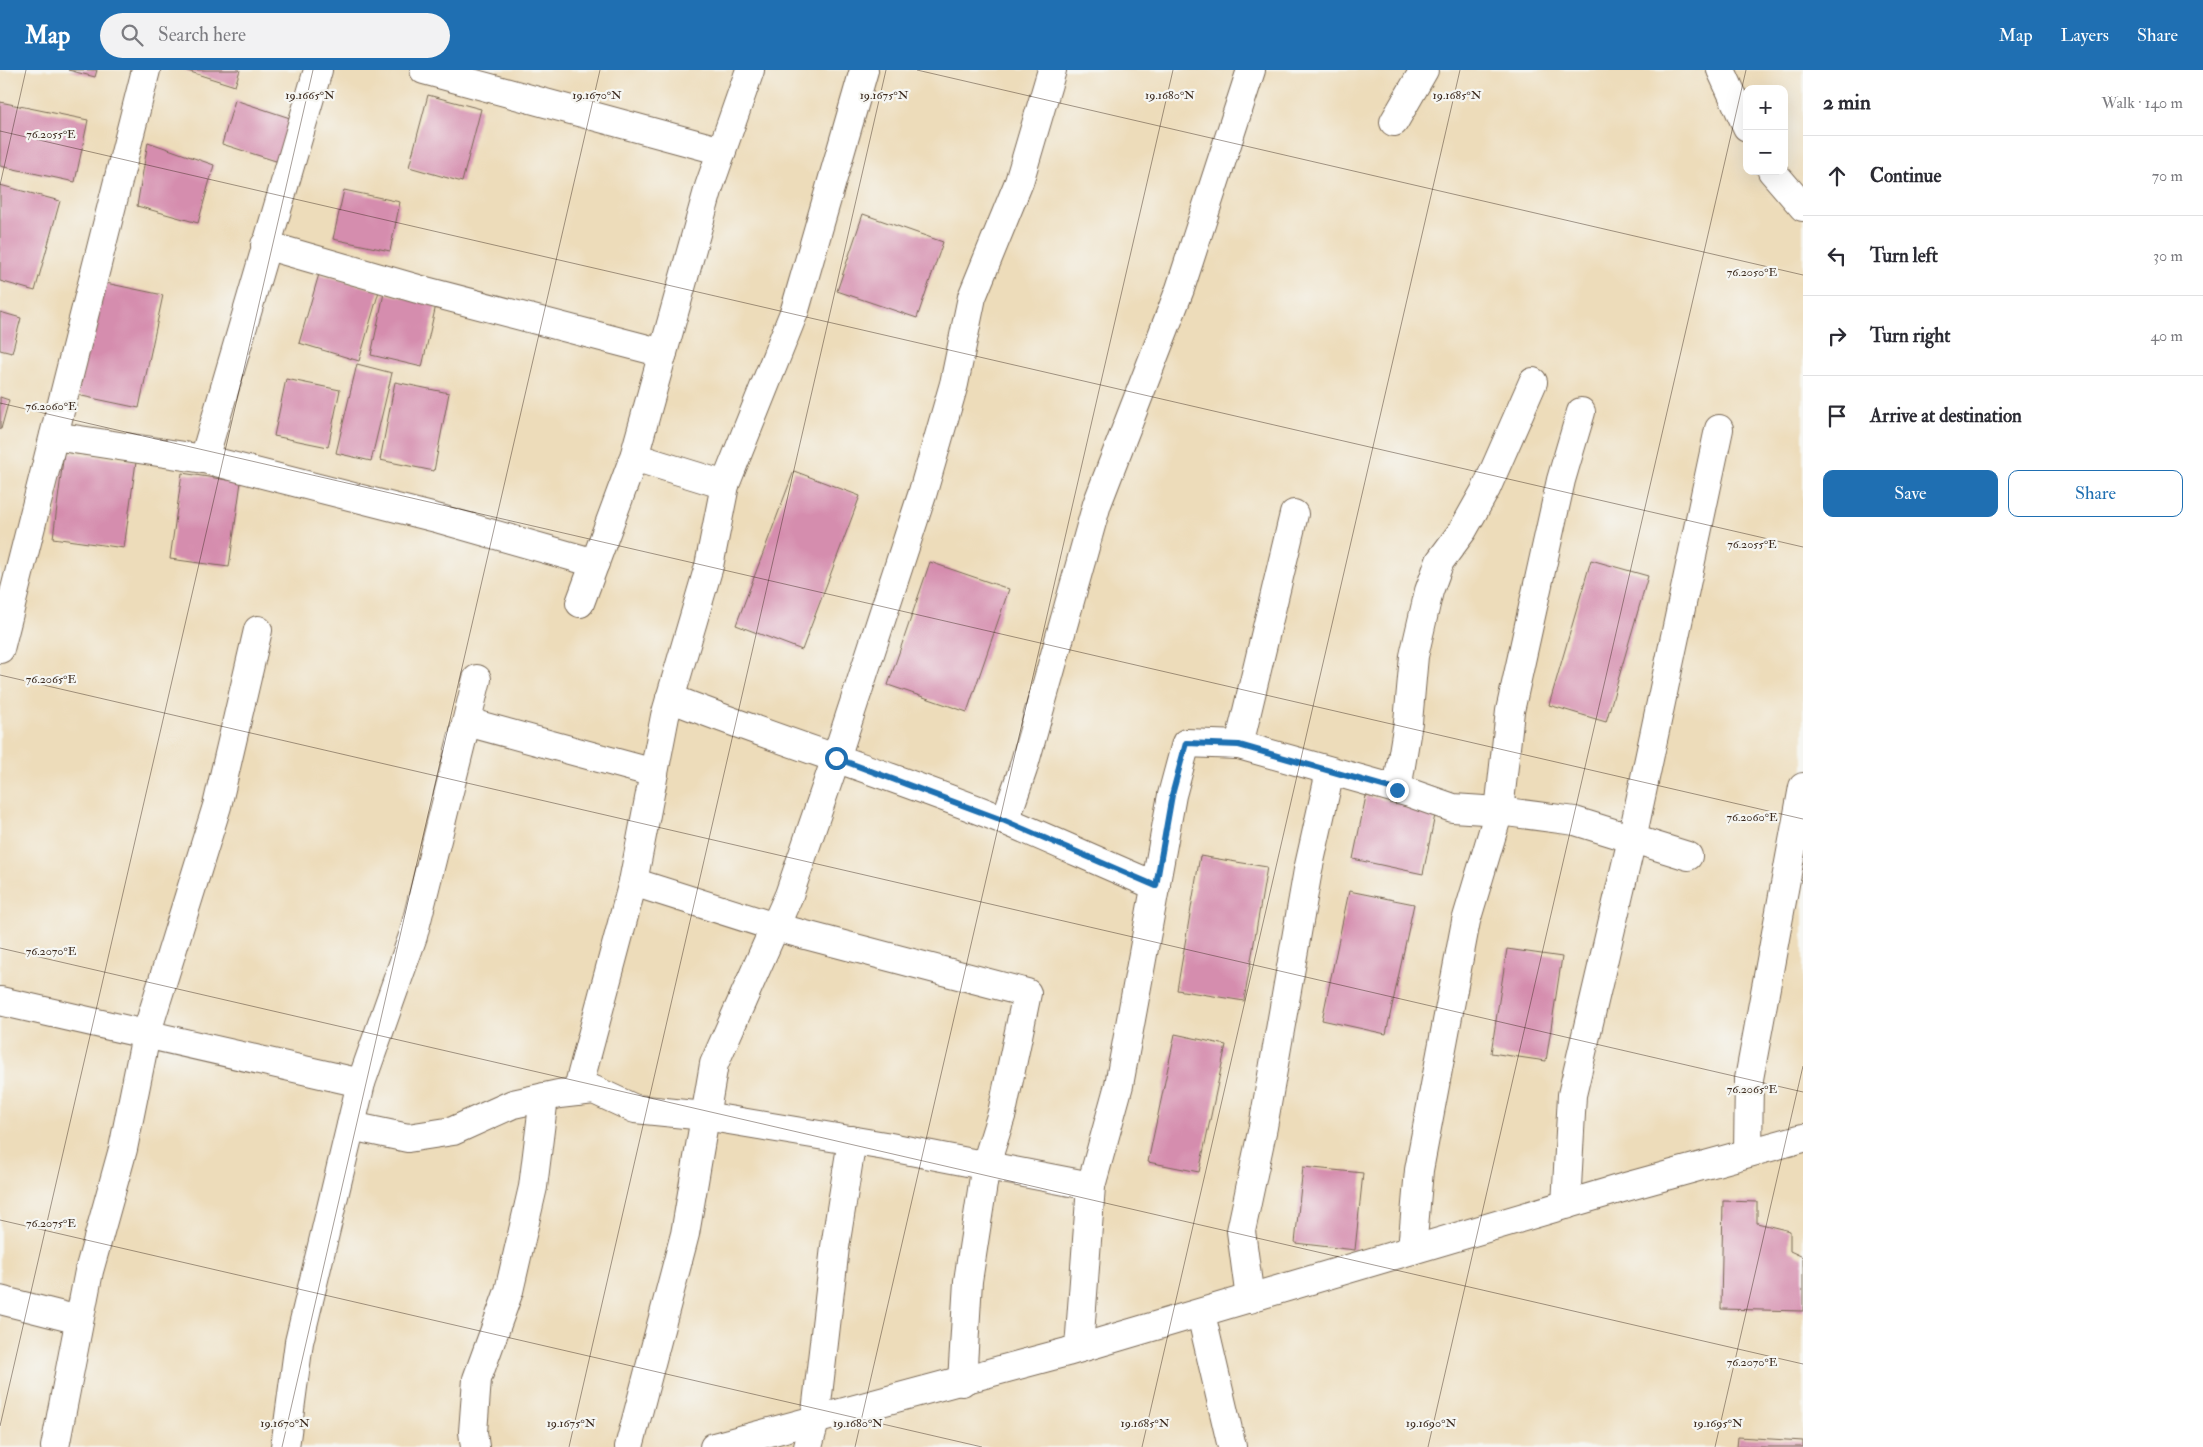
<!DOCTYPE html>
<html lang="en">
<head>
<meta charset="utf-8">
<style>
  body { margin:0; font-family:"IM FELL Double Pica",serif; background:#f2f2f3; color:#2b2b33 }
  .controls { position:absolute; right:15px; top:15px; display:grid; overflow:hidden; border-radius:10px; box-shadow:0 5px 20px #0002 }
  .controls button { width:45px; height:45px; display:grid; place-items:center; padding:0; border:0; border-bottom:1px solid #e1e1e2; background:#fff; color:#2b2b33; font:25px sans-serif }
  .stop { position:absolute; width:15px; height:15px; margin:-11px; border:4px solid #1f6fb2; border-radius:50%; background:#fff }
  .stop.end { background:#1f6fb2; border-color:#fff; box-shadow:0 1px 5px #0008 }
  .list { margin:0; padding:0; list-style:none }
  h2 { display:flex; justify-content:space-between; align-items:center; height:65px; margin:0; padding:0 20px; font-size:21px }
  h2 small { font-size:16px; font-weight:400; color:#7c7c81 }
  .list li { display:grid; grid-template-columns:32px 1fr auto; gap:15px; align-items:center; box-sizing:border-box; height:80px; padding:0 20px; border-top:1px solid #e1e1e2 }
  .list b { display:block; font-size:19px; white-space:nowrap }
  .list em { font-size:16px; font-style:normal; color:#7c7c81 }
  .actions { display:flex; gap:10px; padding:15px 20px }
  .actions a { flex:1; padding:11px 0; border:1px solid #1f6fb2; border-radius:10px; text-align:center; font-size:18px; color:#1f6fb2 }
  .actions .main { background:#1f6fb2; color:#fff }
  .icon { flex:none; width:28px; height:28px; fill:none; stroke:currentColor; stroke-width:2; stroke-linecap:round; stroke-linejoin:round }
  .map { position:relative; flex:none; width:1803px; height:1377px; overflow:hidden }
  header { display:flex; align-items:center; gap:30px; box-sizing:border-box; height:70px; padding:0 25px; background:#1f6fb2; color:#fff }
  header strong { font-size:24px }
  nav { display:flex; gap:28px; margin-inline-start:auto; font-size:18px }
  .search { width:350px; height:45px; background:#f2f2f3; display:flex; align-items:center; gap:12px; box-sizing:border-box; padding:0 18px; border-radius:28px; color:#7c7c81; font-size:19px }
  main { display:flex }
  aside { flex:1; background:#fff }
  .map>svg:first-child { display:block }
  .building { fill:#d58dae }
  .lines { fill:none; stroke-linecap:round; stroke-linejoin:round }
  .street-casing { stroke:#796855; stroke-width:30 }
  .secondary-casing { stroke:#796855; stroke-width:30 }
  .street { stroke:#fff; stroke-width:28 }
  .secondary { stroke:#fff; stroke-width:28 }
  .route { stroke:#1f6fb2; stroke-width:6 }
  .ticks { fill:none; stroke:#3b2a1e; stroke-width:1; stroke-opacity:0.45 }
  .ticks-label { font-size:12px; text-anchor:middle; fill:#3b2a1e; stroke:#f6f6f2; stroke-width:4.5; stroke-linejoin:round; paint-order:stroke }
</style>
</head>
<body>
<header>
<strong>Map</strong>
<div class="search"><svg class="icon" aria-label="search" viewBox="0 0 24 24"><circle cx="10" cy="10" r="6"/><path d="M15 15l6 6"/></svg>Search here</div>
<nav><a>Map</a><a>Layers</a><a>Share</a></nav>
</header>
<main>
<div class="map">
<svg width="1803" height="1377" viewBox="0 0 1803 1377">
  <rect width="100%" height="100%" fill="#f6f6f2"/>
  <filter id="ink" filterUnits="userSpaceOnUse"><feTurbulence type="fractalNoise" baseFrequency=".02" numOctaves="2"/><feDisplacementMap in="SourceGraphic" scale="10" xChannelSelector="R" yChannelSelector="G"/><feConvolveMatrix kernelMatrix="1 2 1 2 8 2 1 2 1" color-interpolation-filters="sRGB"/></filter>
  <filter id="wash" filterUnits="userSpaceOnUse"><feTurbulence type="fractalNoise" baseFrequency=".0096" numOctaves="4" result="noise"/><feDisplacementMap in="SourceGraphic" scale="20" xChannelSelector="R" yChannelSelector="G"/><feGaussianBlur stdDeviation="1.12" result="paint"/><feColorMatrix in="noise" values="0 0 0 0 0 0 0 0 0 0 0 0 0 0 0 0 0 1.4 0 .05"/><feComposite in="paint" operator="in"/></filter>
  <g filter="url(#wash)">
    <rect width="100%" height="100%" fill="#eddcba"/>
    <g id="blocks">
      <g class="building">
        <polygon points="68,0 97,0 95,7"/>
        <polygon points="184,0 240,0 235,16"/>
        <polygon points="428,25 481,39 462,112 409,97"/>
        <polygon points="235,30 293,49 279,92 222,74"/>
        <polygon points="0,32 88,50 75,112 0,96"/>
        <polygon points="148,72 214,95 198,153 137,136"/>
        <polygon points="0,115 60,131 35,221 0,211"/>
        <polygon points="344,120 400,132 390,181 333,169"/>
        <polygon points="863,144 943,172 917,248 837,221"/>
        <polygon points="319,204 379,221 359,291 299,273"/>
        <polygon points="101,212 163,225 139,338 77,325"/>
        <polygon points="384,223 436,235 422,297 371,285"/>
        <polygon points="0,242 21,248 12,283 0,280"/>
        <polygon points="357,294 392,303 371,391 336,383"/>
        <polygon points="286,309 340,320 328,377 274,366"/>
        <polygon points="395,312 449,323 434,401 380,390"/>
        <polygon points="0,327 9,330 1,359 0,359"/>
        <polygon points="64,382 136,392 124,478 53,468"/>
        <polygon points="794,401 860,426 802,580 736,555"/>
        <polygon points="182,403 241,412 229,497 170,489"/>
        <polygon points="1591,490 1648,506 1606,652 1549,635"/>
        <polygon points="930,492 1009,519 967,642 888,615"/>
        <polygon points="1366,726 1436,740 1423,804 1353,789"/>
        <polygon points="1200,786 1267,797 1244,931 1177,920"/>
        <polygon points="1349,821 1414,834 1386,964 1322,950"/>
        <polygon points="1507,879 1562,887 1546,991 1491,983"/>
        <polygon points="1175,964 1226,975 1199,1102 1148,1092"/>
        <polygon points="1303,1097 1363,1103 1355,1180 1295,1173"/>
        <polygon points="1723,1131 1757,1132 1757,1153 1790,1161 1790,1181 1803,1187 1803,1241 1721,1239"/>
        <polygon points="1738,1367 1803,1371 1803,1377 1737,1377"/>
      </g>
    </g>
  </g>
  <g filter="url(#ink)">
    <use href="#blocks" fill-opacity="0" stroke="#796855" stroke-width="1"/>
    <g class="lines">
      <g class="street-casing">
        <g id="street">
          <polyline points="424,0 722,81"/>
          <polyline points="1721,0 1747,57"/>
          <polyline points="1394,52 1424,0"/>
          <polyline points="1772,101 1803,137"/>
          <polyline points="265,175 418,219 663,283"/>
          <polyline points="54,366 204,389 440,449 595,493"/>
          <polyline points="634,387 709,117 750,0"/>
          <polyline points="204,389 318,0"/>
          <polyline points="580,533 634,387 725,415"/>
          <path d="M 670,628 C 781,672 896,706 1006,751 C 1056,772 1106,795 1156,816"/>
          <polyline points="467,652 654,703"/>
          <polyline points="1239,675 1410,723 1453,738 1499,741 1575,751 1688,786"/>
          <polyline points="1397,720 1408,652 1414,586 1429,521 1440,491 1463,460 1486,419 1533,312"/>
          <polyline points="1005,751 1023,699 1097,434 1180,219 1251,0"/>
          <polyline points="633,812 775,857 1027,923 1002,1043 986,1094 968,1211 962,1312"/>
          <polyline points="0,931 361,1013"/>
          <polyline points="577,1022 633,812 665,646 709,496 725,415 795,240 864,0"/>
          <polyline points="351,1056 408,1068 453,1061 513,1034 559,1024 594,1020 635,1039 705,1046 885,1076 1091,1116"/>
          <polyline points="1748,1082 1749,1009 1803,717"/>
          <polyline points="1566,1135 1572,1025 1632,769 1719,359"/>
          <polyline points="1412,1180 1419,1100 1466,851 1499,741 1510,641 1561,410 1581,342"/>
          <polyline points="1250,1229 1241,1161 1263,1057 1308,800 1330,702"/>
          <polyline points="0,1230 79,1250"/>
          <polyline points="1201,1244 1232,1377"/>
          <polyline points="1079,1278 1091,1116 1119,1015 1172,725 1186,673 1239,675 1294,444"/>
          <polyline points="55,1377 89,1201 123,1079 146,965 217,736 258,560"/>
          <polyline points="285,1377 299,1272 361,1013 413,866 477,609"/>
          <polyline points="475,1377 473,1362 477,1309 509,1221 533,1117 544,1027"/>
          <polyline points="629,1377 685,1164 714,994 789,825 836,688 922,425 954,314 972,227 1019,112 1052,0"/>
          <polyline points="714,1377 1067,1282 1622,1118 1803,1068"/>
          <polyline points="808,1377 815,1351 835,1177 852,1070"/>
        </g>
      </g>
      <g class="secondary-casing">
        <polyline id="secondary" points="0,579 146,0"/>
      </g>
      <use href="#street" class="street"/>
      <use href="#secondary" class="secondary"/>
    </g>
  </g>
  <g class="lines" filter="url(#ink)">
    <polyline class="route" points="836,688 1005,751 1156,816 1172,725 1186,673 1239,675 1397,720"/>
  </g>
  <path class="ticks" d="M 917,0 L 1803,205M 0,61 L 1803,477M 0,115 L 26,0M 0,333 L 1803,749M 0,605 L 1803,1022M 0,878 L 1803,1294M 0,1150 L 982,1377M 0,1356 L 313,0M 282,1377 L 600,0M 569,1377 L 886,0M 855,1377 L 1173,0M 1142,1377 L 1460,0M 1428,1377 L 1746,0M 1715,1377 L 1803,996"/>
  <g class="ticks-label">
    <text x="310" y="29">19.1665°N</text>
    <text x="597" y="29">19.1670°N</text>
    <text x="884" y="29">19.1675°N</text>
    <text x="1170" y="29">19.1680°N</text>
    <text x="1457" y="29">19.1685°N</text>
    <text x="51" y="68">76.2055°E</text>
    <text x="1752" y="206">76.2050°E</text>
    <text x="51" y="340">76.2060°E</text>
    <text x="1752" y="478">76.2055°E</text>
    <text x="51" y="613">76.2065°E</text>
    <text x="1752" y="751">76.2060°E</text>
    <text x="51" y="885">76.2070°E</text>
    <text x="1752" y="1023">76.2065°E</text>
    <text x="51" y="1157">76.2075°E</text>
    <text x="1752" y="1296">76.2070°E</text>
    <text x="285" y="1357">19.1670°N</text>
    <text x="571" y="1357">19.1675°N</text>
    <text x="858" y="1357">19.1680°N</text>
    <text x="1145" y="1357">19.1685°N</text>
    <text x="1431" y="1357">19.1690°N</text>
    <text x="1718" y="1357">19.1695°N</text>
  </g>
</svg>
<div class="controls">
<button>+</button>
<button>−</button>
</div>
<div class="stop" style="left:836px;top:688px"></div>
<div class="stop end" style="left:1397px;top:720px"></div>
</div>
<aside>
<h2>2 min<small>Walk · 140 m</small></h2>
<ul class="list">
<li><svg class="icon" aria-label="ahead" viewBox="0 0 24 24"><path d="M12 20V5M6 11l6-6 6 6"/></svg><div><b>Continue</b></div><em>70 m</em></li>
<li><svg class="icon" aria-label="left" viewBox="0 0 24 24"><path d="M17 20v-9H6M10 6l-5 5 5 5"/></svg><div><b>Turn left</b></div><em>30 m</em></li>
<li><svg class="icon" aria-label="right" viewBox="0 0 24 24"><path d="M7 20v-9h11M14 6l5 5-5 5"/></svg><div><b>Turn right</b></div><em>40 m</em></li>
<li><svg class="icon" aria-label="arrive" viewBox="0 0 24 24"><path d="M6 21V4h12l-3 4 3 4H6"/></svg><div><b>Arrive at destination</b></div></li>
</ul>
<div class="actions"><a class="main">Save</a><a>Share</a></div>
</aside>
</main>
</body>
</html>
